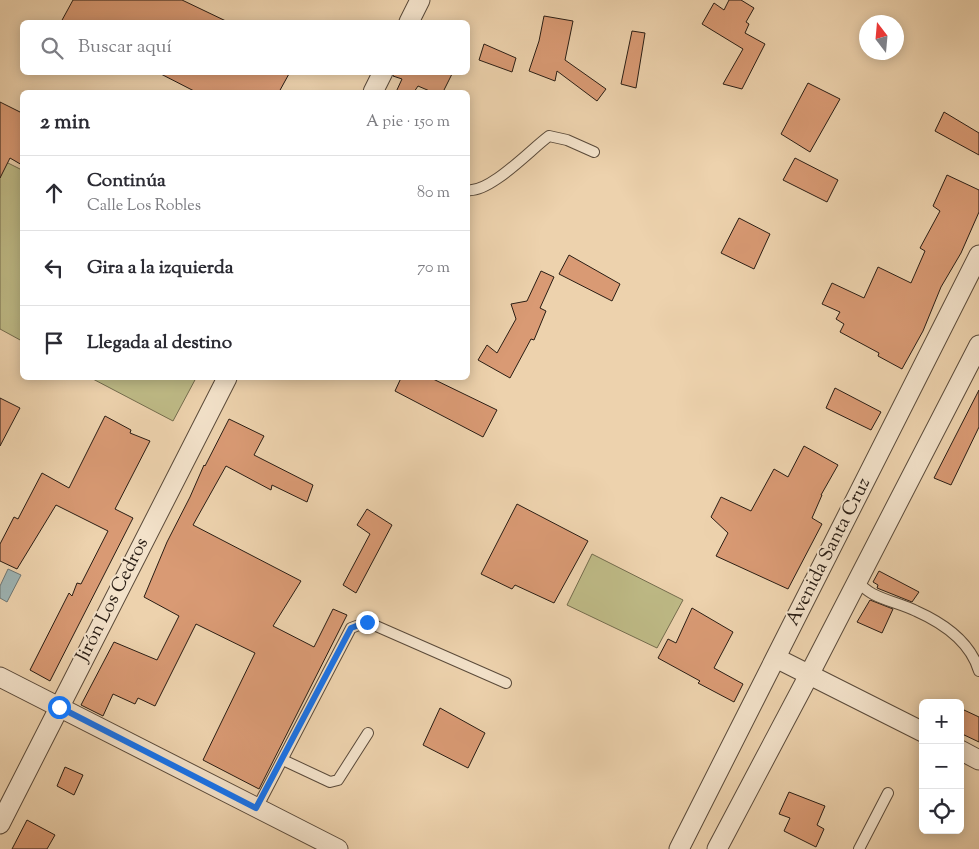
<!DOCTYPE html>
<html lang="es">
<head>
<meta charset="utf-8">
<style>
  body { margin:0; font-family:"Sorts Mill Goudy",serif; background:#f7f7f7; color:#2b2b33 }
  .controls { position:absolute; right:15px; bottom:15px; display:grid; overflow:hidden; border-radius:8px; box-shadow:0 2px 12px #0003 }
  .controls button { width:45px; height:45px; display:grid; place-items:center; padding:0; border:0; border-bottom:1px solid #e1e1e2; background:#fff; color:#2b2b33; font:25px sans-serif }
  .compass { position:absolute; left:859px; top:15px; width:45px; height:45px; border-radius:50%; background:#fff; box-shadow:0 2px 12px #0003; rotate:344deg }
  .stop { position:absolute; width:15px; height:15px; margin:-11px; border:4px solid #1a73e8; border-radius:50%; background:#fff }
  .stop.end { background:#1a73e8; border-color:#fff; box-shadow:0 1px 5px #0008 }
  .list { margin:0; padding:0; list-style:none }
  h2 { display:flex; justify-content:space-between; align-items:center; height:65px; margin:0; padding:0 20px; font-size:21px }
  h2 small { font-size:16px; font-weight:400; color:#7c7c81 }
  .list li { display:grid; grid-template-columns:32px 1fr auto; gap:15px; align-items:center; box-sizing:border-box; height:75px; padding:0 20px; border-top:1px solid #e1e1e2 }
  .list b { display:block; font-size:19px; white-space:nowrap }
  .list p { margin:0; font-size:16px; white-space:nowrap; color:#7c7c81 }
  .list em { font-size:16px; font-style:normal; color:#7c7c81 }
  .icon { flex:none; width:28px; height:28px; fill:none; stroke:currentColor; stroke-width:2; stroke-linecap:round; stroke-linejoin:round }
  .map { position:relative; flex:none; width:979px; height:849px; overflow:hidden }
  .search { position:absolute; background:#fff; box-shadow:0 2px 12px #0003; left:20px; top:20px; width:450px; height:55px; display:flex; align-items:center; gap:12px; box-sizing:border-box; padding:0 18px; border-radius:8px; color:#7c7c81; font-size:19px }
  .panel { position:absolute; background:#fff; box-shadow:0 2px 12px #0003; left:20px; top:90px; width:450px; height:290px; border-radius:8px }
  .map>svg:first-child { display:block }
  .green { fill:#beba86; stroke:#746c4d }
  .water { fill:#9eb5b5; stroke:#6f7875 }
  .building { fill:#d99a74; stroke:#291d14 }
  .lines { fill:none; stroke-linecap:round; stroke-linejoin:round }
  .lane-casing { stroke:#5a4a3a; stroke-width:12 }
  .street-casing { stroke:#5a4a3a; stroke-width:21 }
  .lane { stroke:#f3e2ca; stroke-width:10 }
  .street { stroke:#f3e2ca; stroke-width:19 }
  .route { stroke:#1a73e8; stroke-width:6 }
  .labels { text-anchor:middle; dominant-baseline:central; stroke-width:4; stroke-linejoin:round; paint-order:stroke }
  .street-label { font-size:19px; fill:#291d14; stroke:#f3e2ca }
</style>
</head>
<body>
<div class="map">
<svg width="979" height="849" viewBox="0 0 979 849">
  <rect width="100%" height="100%" fill="#edd2ad"/>
  <filter id="stains"><feTurbulence type="fractalNoise" baseFrequency=".004" numOctaves="4"/><feColorMatrix values="0 0 0 0 .2 0 0 0 0 .09 0 0 0 0 .02 0 0 0 .5 -.17"/></filter>
  <radialGradient id="worn" r=".72"><stop offset=".6" stop-color="#630" stop-opacity="0"/><stop offset="1" stop-color="#630" stop-opacity=".3"/></radialGradient>
  <g class="green">
    <polygon points="0,159 22,170 22,341 0,329"/>
    <polygon points="91,378 196,378 173,421"/>
    <polygon points="592,554 683,600 657,648 567,605"/>
  </g>
  <polygon class="water" points="8,569 21,575 7,602 0,598 0,586"/>
  <g class="building">
    <polygon points="73,0 182,0 228,22 61,22"/>
    <polygon points="729,0 741,0 754,8 746,22 749,24 745,33 765,44 742,89 723,84 743,49 702,24 714,3 724,10"/>
    <polygon points="544,16 573,21 565,60 606,89 597,101 557,71 555,81 529,71 539,41"/>
    <polygon points="632,31 645,33 636,88 621,84"/>
    <polygon points="484,44 516,58 512,72 479,60"/>
    <polygon points="157,72 290,72 279,92 196,92"/>
    <polygon points="394,72 453,72 443,92 432,92 418,86 414,92 396,92 402,79 393,76"/>
    <polygon points="808,83 840,99 810,152 781,134"/>
    <polygon points="0,102 22,113 22,165 10,158 0,178"/>
    <polygon points="944,112 979,133 979,155 935,131"/>
    <polygon points="795,158 838,180 827,202 783,180"/>
    <polygon points="947,175 979,190 979,212 961,253 941,287 923,331 902,369 878,356 879,353 840,332 844,324 836,319 840,312 822,304 832,283 864,298 878,267 911,283 925,251 920,248 940,211 933,206"/>
    <polygon points="739,218 770,234 754,269 721,253"/>
    <polygon points="569,255 620,284 612,301 559,274"/>
    <polygon points="541,271 554,277 540,308 546,311 534,340 531,339 510,378 478,360 487,345 497,353 516,319 511,304 527,301"/>
    <polygon points="401,378 431,378 497,410 483,437 395,391"/>
    <polygon points="835,388 881,412 871,430 826,408"/>
    <polygon points="979,390 979,427 951,485 934,478"/>
    <polygon points="0,398 20,408 0,446"/>
    <polygon points="105,416 131,430 130,433 150,441 115,509 133,518 50,681 30,670 69,593 72,596 77,583 81,584 108,531 56,505 17,569 0,561 0,544 14,517 18,519 42,473 69,488"/>
    <polygon points="229,419 264,436 254,455 313,485 307,502 272,485 271,490 226,466 193,525 301,581 273,626 314,647 333,609 347,615 259,789 203,760 255,653 196,624 155,706 138,698 135,704 113,694 103,716 81,705 114,642 157,660 179,616 144,597 167,542 190,497 204,465 205,466"/>
    <polygon points="804,446 838,465 821,495 822,495 812,518 822,524 788,589 716,556 728,533 711,517 721,497 751,511 774,469 788,477"/>
    <polygon points="517,504 588,541 554,603 515,585 512,589 481,574"/>
    <polygon points="367,509 392,525 356,593 343,585 370,534 357,525"/>
    <polygon points="879,571 919,592 912,602 877,588 878,585 873,582"/>
    <polygon points="870,600 893,609 882,633 857,622"/>
    <polygon points="692,608 733,632 714,668 743,684 734,702 698,683 700,681 658,658 668,639 676,643"/>
    <polygon points="440,708 485,733 468,768 423,745"/>
    <polygon points="964,710 979,717 979,742 960,733 960,720"/>
    <polygon points="65,767 83,775 74,795 57,786"/>
    <polygon points="789,792 825,806 817,825 824,829 816,847 784,831 790,818 779,814"/>
    <polygon points="27,820 55,835 47,849 12,849"/>
  </g>
  <g class="lines">
    <g class="lane-casing">
      <g id="lane">
        <path d="M 468,190 C 490,193 530,150 549,136 L 567,140 L 594,152"/>
        <path d="M 857,582 C 862,586 867,591 873,594 C 886,601 902,604 916,611 C 943,623 970,641 979,671"/>
        <polyline points="283,760 330,782 338,780 368,733"/>
        <polyline points="257,808 351,628 367,622 506,683"/>
        <polyline points="859,849 888,793"/>
      </g>
    </g>
    <g class="street-casing">
      <g id="street">
        <polyline points="409,22 420,0"/>
        <polyline points="373,92 383,72"/>
        <polyline points="776,658 923,732"/>
        <polyline points="0,677 338,849"/>
        <polyline points="960,750 979,760"/>
        <polyline points="0,824 227,378"/>
        <polyline points="679,849 979,255"/>
        <polyline points="717,849 809,675 979,345"/>
      </g>
    </g>
    <use href="#lane" class="lane"/>
    <use href="#street" class="street"/>
  </g>
  <g class="lines">
    <polyline class="route" points="59,707 256,808 351,628 367,622"/>
  </g>
  <g class="labels">
    <g class="street-label">
      <text transform="translate(829 552) rotate(-63)">Avenida Santa Cruz</text>
      <text transform="translate(113 600) rotate(-63)">Jirón Los Cedros</text>
    </g>
  </g>
  <rect width="100%" height="100%" filter="url(#stains)"/>
  <rect width="100%" height="100%" fill="url(#worn)"/>
</svg>
<div class="controls">
<button>+</button>
<button>−</button>
<button><svg class="icon" aria-label="locate" viewBox="0 0 24 24"><circle cx="12" cy="12" r="6"/><path d="M12 2v4M12 18v4M2 12h4M18 12h4"/></svg></button>
</div>
<svg class="compass" viewBox="-18 -18 36 36"><path d="M0-13l5 13h-10z" fill="#e53935"/><path d="M0 13l5-13h-10z" fill="#7c7c81"/></svg>
<div class="stop" style="left:59px;top:707px"></div>
<div class="stop end" style="left:367px;top:622px"></div>
<div class="search"><svg class="icon" aria-label="search" viewBox="0 0 24 24"><circle cx="10" cy="10" r="6"/><path d="M15 15l6 6"/></svg>Buscar aquí</div>
<section class="panel">
<h2>2 min<small>A pie · 150 m</small></h2>
<ul class="list">
<li><svg class="icon" aria-label="ahead" viewBox="0 0 24 24"><path d="M12 20V5M6 11l6-6 6 6"/></svg><div><b>Continúa</b><p>Calle Los Robles</p></div><em>80 m</em></li>
<li><svg class="icon" aria-label="left" viewBox="0 0 24 24"><path d="M17 20v-9H6M10 6l-5 5 5 5"/></svg><div><b>Gira a la izquierda</b></div><em>70 m</em></li>
<li><svg class="icon" aria-label="arrive" viewBox="0 0 24 24"><path d="M6 21V4h12l-3 4 3 4H6"/></svg><div><b>Llegada al destino</b></div></li>
</ul>
</section>
</div>
</body>
</html>
